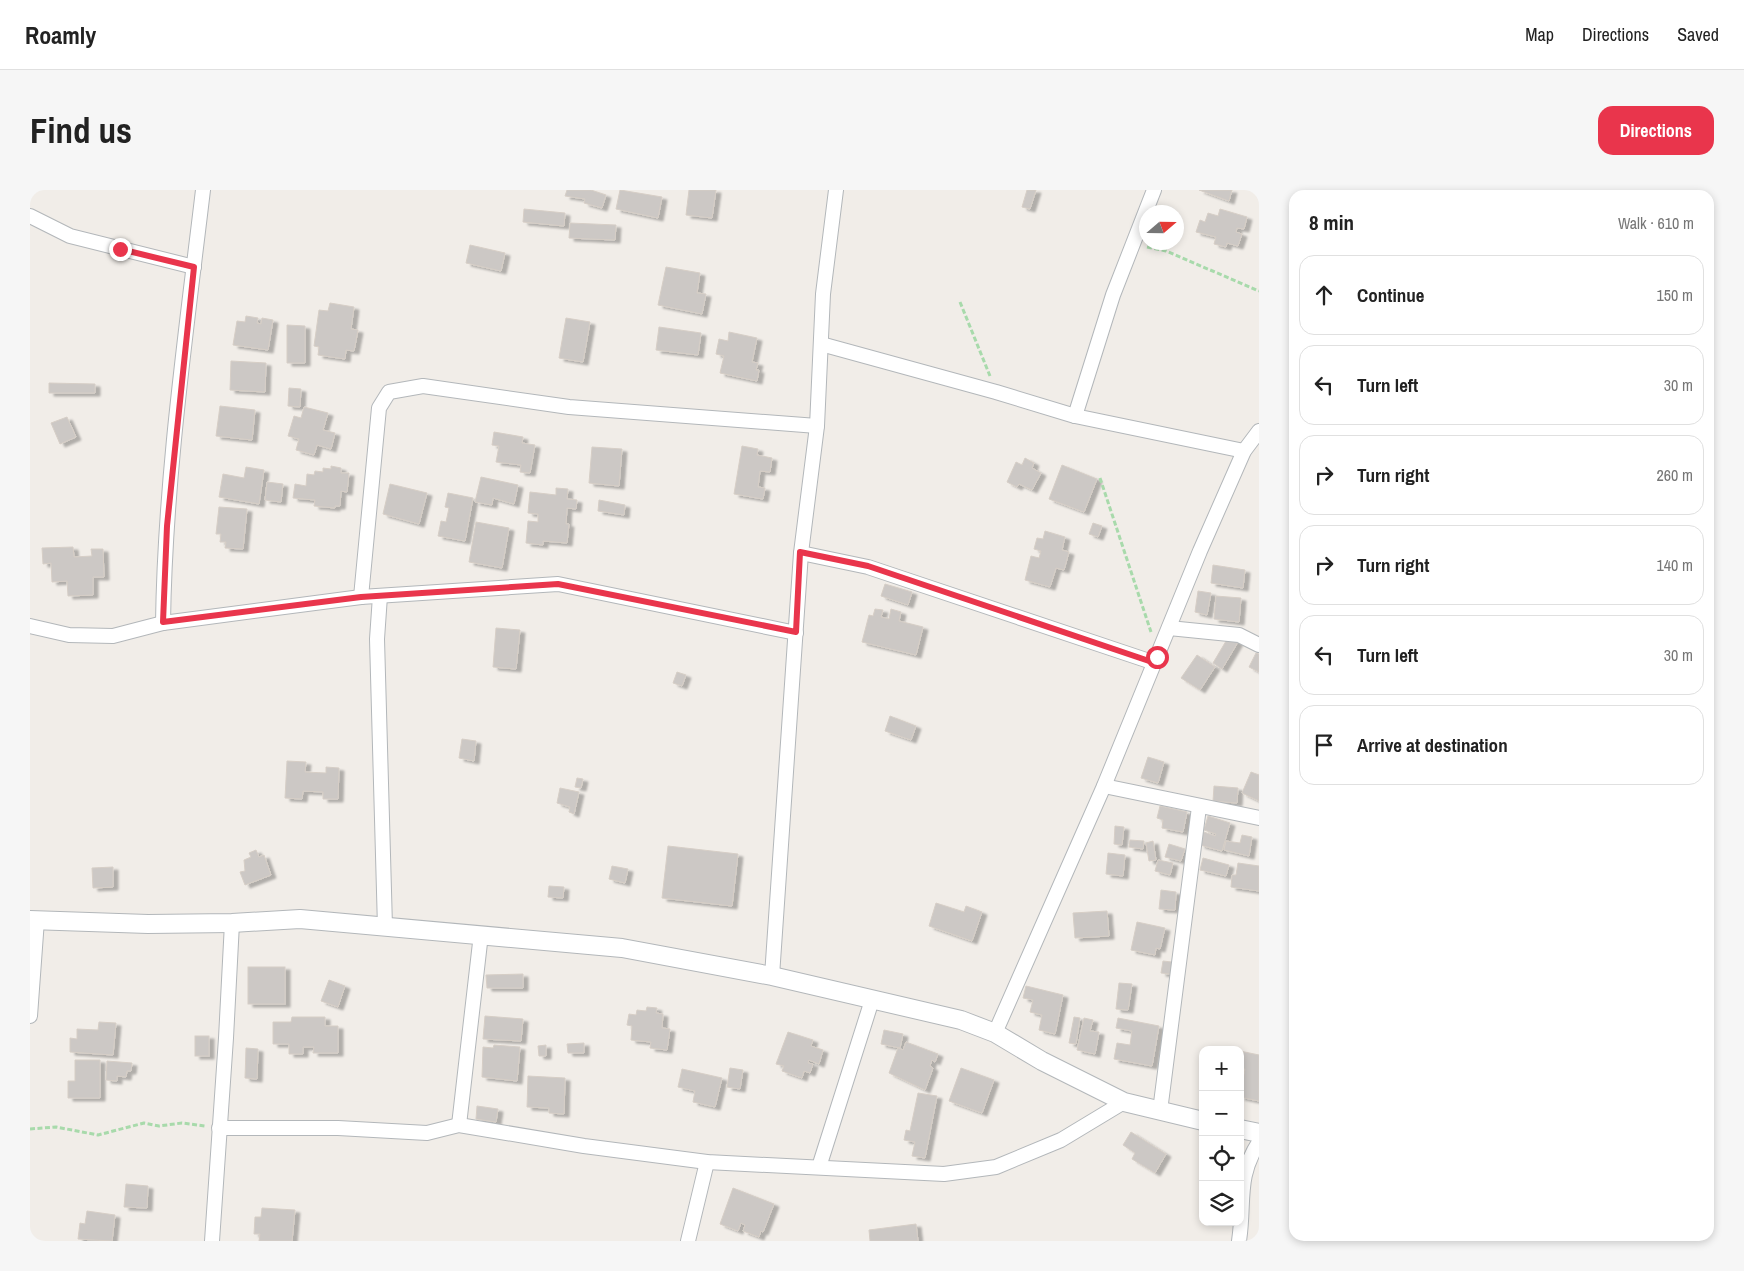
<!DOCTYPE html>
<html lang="en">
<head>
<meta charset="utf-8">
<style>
  body { margin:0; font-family:"Archivo Narrow",sans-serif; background:#f6f6f6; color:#222 }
  .controls { position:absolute; right:15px; bottom:15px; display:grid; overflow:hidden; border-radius:10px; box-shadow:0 2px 8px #0003 }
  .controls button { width:45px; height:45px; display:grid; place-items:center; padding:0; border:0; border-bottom:1px solid #e0e0e0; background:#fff; color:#222; font:25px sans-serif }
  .compass { position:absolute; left:1109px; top:15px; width:45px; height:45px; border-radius:50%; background:#fff; box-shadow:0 2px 8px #0003; rotate:70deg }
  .stop { position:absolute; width:15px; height:15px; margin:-11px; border:4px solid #e9354c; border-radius:50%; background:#fff }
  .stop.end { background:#e9354c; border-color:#fff; box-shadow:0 1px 5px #0008 }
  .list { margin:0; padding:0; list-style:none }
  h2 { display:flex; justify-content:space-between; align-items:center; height:65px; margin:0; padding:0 20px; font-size:21px }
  h2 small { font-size:16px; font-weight:400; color:#767676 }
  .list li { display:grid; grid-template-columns:32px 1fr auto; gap:15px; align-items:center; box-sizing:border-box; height:80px; margin:0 10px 10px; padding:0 10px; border:1px solid #e0e0e0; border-radius:15px }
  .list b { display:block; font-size:19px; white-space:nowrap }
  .list em { font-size:16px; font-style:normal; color:#767676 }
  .icon { flex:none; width:28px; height:28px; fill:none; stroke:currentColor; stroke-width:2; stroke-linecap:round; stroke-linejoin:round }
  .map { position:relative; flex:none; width:1229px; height:1051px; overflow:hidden; border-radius:15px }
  header { display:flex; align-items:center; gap:30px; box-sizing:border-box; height:70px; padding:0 25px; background:#fff; border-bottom:1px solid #e0e0e0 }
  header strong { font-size:24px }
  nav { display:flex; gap:28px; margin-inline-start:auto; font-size:18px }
  .intro { display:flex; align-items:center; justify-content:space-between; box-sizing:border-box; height:120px; padding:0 30px }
  h1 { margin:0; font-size:35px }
  .button { padding:12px 22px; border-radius:15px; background:#e9354c; color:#fff; font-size:18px; font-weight:700 }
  main { display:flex; gap:30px; padding:0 30px }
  aside { flex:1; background:#fff; border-radius:15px; box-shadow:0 2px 8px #0003 }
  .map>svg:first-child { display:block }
  .building { fill:#ccc8c5; stroke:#d6cec6; filter:url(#shadow) }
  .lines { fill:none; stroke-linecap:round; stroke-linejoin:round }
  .minor-casing { stroke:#b3b7ba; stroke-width:16 }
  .tertiary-casing { stroke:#b3b7ba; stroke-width:20 }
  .path { stroke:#a8daab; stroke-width:3; stroke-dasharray:5 2.5; stroke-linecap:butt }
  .minor { stroke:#fff; stroke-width:14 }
  .tertiary { stroke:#fff; stroke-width:18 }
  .route { stroke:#e9354c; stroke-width:6 }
</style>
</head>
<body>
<header>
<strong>Roamly</strong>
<nav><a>Map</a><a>Directions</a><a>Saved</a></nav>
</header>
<div class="intro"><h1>Find us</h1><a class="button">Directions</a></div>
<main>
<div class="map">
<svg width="1229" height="1051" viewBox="0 0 1229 1051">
  <defs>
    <filter id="shadow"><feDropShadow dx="5" dy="3" stdDeviation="1" flood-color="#0004"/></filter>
  </defs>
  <rect width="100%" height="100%" fill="#f1ede8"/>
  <g class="building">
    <polygon points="537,0 561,0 576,5 572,18 554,13 555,9 535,6"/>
    <polygon points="590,0 632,7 628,28 586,19"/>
    <polygon points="659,0 686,0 682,28 656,25"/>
    <polygon points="997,0 1006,0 1000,19 992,17"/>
    <polygon points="1169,0 1202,0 1199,11"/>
    <polygon points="494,19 535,23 534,36 493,32"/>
    <polygon points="1190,19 1217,27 1214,39 1207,38 1206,42 1212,44 1208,56 1197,53 1196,57 1184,54 1186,47 1166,42 1170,30 1175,32 1178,23 1188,26"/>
    <polygon points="540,33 586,35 585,50 539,48"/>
    <polygon points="440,55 475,63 471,81 436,73"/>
    <polygon points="636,77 670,83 667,103 676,104 672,124 628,115"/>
    <polygon points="300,113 324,117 321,139 328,140 324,161 316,160 315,169 288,165 289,157 284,156 289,120 298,121"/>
    <polygon points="216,126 228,128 227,133 231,134 232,128 243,130 238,160 203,155 207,131 215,132"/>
    <polygon points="536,128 560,132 553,172 529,168"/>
    <polygon points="257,135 275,136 275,173 257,173"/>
    <polygon points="629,137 671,143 668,165 626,160"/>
    <polygon points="699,142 727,148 722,172 728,173 726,180 729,180 727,191 690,183 694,166 686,164 689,149 698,151"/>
    <polygon points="201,171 236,173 235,202 200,200"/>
    <polygon points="19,193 65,194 65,203 19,203"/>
    <polygon points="259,198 271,199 270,217 258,216"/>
    <polygon points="190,216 225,220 222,250 186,246"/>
    <polygon points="274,217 298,223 293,240 305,243 301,259 287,255 284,265 266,260 269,249 258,246 264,226 271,228"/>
    <polygon points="37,227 46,247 30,254 21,233"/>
    <polygon points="464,242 493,247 492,253 505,255 500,283 490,282 491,275 466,272 469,256 462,255"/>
    <polygon points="712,256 728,259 727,265 742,268 740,282 730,281 728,297 735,298 733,309 704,304"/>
    <polygon points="562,257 592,259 589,296 559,293"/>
    <polygon points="995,268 1004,273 1002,278 1011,283 1002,300 989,294 987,297 977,292 986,272 992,275"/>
    <polygon points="1032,275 1067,289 1054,322 1019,309"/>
    <polygon points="301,276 311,278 311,283 319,283 317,302 311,301 310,316 305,316 305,318 284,316 285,310 263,308 265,294 276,296 277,284 284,285 285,281 293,282 293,278 301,279"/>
    <polygon points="216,277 234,280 229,314 189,307 193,284 214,288"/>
    <polygon points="451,287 488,295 484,314 463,308 462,315 445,312"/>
    <polygon points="237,292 253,294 251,312 235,310"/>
    <polygon points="360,294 397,303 389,334 353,324"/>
    <polygon points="526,298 538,299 537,309 547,310 546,319 537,318 536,334 539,334 537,353 513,351 513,355 496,353 498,331 508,332 508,324 498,323 500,302 526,305"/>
    <polygon points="418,303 443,308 435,351 408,346 411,331 416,332 419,318 415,317"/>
    <polygon points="569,310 595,315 594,325 568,321"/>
    <polygon points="189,317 217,319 213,359 195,358 196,352 190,352 191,344 186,344"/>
    <polygon points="446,332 479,338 472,378 439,372"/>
    <polygon points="1063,333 1072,336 1068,347 1059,344"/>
    <polygon points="1015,341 1035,347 1032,360 1039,362 1034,380 1026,378 1020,397 995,390 1001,366 1009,368 1011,361 1004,359 1007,348 1013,349"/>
    <polygon points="43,357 44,367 62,366 61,359 73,359 74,387 63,387 63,405 38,406 37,391 22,392 21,373 13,374 12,358"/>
    <polygon points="1183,375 1215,380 1213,398 1181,393"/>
    <polygon points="855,394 882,402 878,415 851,406"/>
    <polygon points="1168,401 1181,403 1177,425 1165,422"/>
    <polygon points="1186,406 1211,408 1209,432 1184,429"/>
    <polygon points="845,419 853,420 851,427 859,429 861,419 871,422 869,431 893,437 886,465 832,452 839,425 843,426"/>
    <polygon points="466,438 490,440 486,479 463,477"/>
    <polygon points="1199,446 1208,452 1192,479 1183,473"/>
    <polygon points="1226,463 1229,464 1229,482 1219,477"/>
    <polygon points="1167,465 1185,477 1170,500 1151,488"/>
    <polygon points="647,482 656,485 652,496 643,493"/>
    <polygon points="860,526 886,536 881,550 855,541"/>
    <polygon points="432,549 446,551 444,571 429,568"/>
    <polygon points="1118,567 1134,572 1128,593 1111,588"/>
    <polygon points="257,571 276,572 275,582 296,583 296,577 309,578 308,609 293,609 293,602 273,601 272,609 255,608"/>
    <polygon points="1221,582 1229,585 1229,611 1212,603"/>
    <polygon points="547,588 553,589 551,598 545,597"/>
    <polygon points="1184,596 1208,598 1207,613 1183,611"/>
    <polygon points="530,598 549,602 544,624 539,622 540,617 527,613"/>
    <polygon points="1130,616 1157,622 1153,642 1132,638 1133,630 1127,628"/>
    <polygon points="1178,626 1200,633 1192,661 1170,655 1174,642 1185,646 1186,644 1174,640"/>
    <polygon points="1085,636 1094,637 1092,655 1084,654"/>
    <polygon points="1212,645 1222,647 1219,666 1194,660 1196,651 1210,653"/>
    <polygon points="1100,650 1114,651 1113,659 1099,657"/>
    <polygon points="1123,651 1126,670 1119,671 1116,653"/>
    <polygon points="1139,654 1155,659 1151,671 1135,667"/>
    <polygon points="638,656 708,664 702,716 632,708"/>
    <polygon points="226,660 229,667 234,665 241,685 215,695 210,682 215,681 214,670 221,667 219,663"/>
    <polygon points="1078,663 1095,665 1093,686 1076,684"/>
    <polygon points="1173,668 1199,675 1196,686 1170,680"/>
    <polygon points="1128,670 1143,673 1140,685 1125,681"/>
    <polygon points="1208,673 1229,676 1229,701 1201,697 1202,685 1206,685"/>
    <polygon points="582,676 598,679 595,693 579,689"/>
    <polygon points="83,677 83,697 63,698 62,678"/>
    <polygon points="519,696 534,697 533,708 518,707"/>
    <polygon points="1131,700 1146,702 1145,720 1129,719"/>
    <polygon points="906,713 934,722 936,716 952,722 942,751 899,736"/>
    <polygon points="1077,721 1079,746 1045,748 1043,723"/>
    <polygon points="1107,732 1135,738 1130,759 1126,758 1125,765 1101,760"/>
    <polygon points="1133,771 1142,772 1140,784 1131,783"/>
    <rect x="218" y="777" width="37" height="37"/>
    <polygon points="493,784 493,798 457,798 456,785"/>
    <polygon points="299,790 315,796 308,817 291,811"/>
    <polygon points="1089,793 1102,794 1098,820 1086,819"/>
    <polygon points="996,796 1033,805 1025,844 1009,840 1012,825 1000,822 1003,810 993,808"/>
    <polygon points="617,817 627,818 626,823 633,824 632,838 640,839 637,860 620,858 621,852 601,850 602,836 597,835 599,824 606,825 607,820 616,821"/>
    <polygon points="455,826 493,829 491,851 453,849"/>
    <polygon points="262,827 295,827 295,836 308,836 308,863 283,863 284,857 273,857 273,864 259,864 259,854 243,854 243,832 261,832"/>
    <polygon points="1044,827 1050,828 1046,854 1039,853"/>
    <polygon points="1054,828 1063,830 1060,841 1069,842 1065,864 1047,860"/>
    <polygon points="1088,828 1129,836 1122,876 1084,869 1087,853 1100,855 1102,841 1086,838"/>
    <polygon points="69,832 86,833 83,865 40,862 40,848 47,849 47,839 68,840"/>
    <polygon points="854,840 873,844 870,858 851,854"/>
    <polygon points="758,842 783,850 781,856 793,860 789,874 779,870 778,873 783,874 780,883 774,881 772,888 752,881 754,876 746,874"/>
    <rect x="165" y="846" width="14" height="20"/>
    <polygon points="876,852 908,864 905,872 902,870 900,876 903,878 895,900 859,883 868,858 873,860"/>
    <polygon points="554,853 554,863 538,863 537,854"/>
    <polygon points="464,855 490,857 487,891 452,887 453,857 463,858"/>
    <polygon points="516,855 516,866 509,866 508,856"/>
    <polygon points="216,858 228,859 227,889 215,888"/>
    <polygon points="1210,861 1229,865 1229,911 1210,907 1215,879 1210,878"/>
    <polygon points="45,870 70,870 70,908 38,908 38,891 45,891"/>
    <polygon points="77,871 102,873 101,881 97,881 96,887 87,886 87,891 76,890"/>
    <polygon points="700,878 713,880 710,899 697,897"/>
    <polygon points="931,878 964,890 952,923 919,911"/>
    <polygon points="652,879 692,888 685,917 663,912 665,901 648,897"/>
    <polygon points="498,886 535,888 534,924 519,923 519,918 497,917"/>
    <polygon points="888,903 907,906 895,968 882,966 885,952 874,950 876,940 880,941"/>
    <polygon points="447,916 468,919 466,932 446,929"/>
    <polygon points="1101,942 1136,964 1125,983 1102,969 1105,963 1093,955"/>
    <polygon points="96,994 118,996 117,1018 94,1017"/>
    <polygon points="703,998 744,1014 733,1042 731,1041 729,1047 713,1041 715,1035 711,1033 708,1041 690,1034"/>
    <polygon points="232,1018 265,1020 262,1051 229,1051 230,1044 224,1044 225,1027 231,1027"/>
    <polygon points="57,1021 85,1025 82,1051 48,1049 50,1033 55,1034"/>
    <polygon points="886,1034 888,1051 840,1051 839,1040"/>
  </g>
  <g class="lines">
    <g class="minor-casing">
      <g id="minor">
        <polyline points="1124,0 1083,105 1045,226 1214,261"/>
        <polyline points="0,26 40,46 164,77"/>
        <polyline points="791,154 966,202 1045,226"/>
        <polyline points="771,363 838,377 1125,473"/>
        <polyline points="350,406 347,449 355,737"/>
        <polyline points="331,407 349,218 359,202 393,196 539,217 787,236"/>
        <path d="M 133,433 C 135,289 156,143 173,0"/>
        <polyline points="0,436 39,445 83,446 133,433 331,407 528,394 766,443"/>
        <polyline points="1139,438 1209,445 1229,455"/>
        <polyline points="1074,596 1229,628"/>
        <polyline points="742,786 771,363 787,236 793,104 806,0"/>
        <polyline points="0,826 7,730"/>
        <polyline points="965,843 1074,596 1170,361 1214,261 1229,241"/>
        <polyline points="1130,921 1169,617"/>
        <polyline points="429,935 451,744"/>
        <polyline points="189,938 308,938 397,943 429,935 554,956 677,972 914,984 966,977 1031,950 1094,912"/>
        <polyline points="789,977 842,810"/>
        <polyline points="182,1051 196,848 202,733"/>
        <polyline points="658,1051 677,972"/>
        <path d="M 1209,1051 C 1215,1012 1206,988 1229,952"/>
      </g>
    </g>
    <g class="tertiary-casing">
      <g id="tertiary">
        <polyline points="0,730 118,734 202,733 270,729 592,758 742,786 931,830 965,843 1012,871 1094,912 1173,931"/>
        <polyline points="1210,939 1229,943"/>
      </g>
    </g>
    <g class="path">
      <polyline points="1117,57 1136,61 1229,101"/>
      <polyline points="930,112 960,186"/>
      <polyline points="1070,288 1121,442"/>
      <polyline points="0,939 26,937 68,945 114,933 129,936 152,933 175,936"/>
    </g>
    <use href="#minor" class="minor"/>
    <use href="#tertiary" class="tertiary"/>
  </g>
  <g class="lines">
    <polyline class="route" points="90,59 164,77 137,336 133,432 331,407 528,394 766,442 770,362 838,376 1125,473 1127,467"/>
  </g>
</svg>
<div class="controls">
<button>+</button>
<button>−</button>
<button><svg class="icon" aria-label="locate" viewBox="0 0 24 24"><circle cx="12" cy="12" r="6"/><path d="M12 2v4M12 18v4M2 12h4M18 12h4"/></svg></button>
<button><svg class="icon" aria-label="layers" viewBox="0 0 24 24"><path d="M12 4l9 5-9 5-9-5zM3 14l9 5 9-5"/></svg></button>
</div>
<svg class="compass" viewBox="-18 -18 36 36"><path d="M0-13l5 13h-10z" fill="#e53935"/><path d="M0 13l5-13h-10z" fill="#767676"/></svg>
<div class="stop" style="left:1127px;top:467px"></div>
<div class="stop end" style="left:90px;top:59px"></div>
</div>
<aside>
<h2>8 min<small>Walk · 610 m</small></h2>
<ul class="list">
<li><svg class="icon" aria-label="ahead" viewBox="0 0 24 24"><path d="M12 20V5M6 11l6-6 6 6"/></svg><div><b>Continue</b></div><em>150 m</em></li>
<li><svg class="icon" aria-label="left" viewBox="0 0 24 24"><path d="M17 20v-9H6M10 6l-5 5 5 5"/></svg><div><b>Turn left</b></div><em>30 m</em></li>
<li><svg class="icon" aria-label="right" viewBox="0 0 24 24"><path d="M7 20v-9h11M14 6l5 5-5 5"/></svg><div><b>Turn right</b></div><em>260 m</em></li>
<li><svg class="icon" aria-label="right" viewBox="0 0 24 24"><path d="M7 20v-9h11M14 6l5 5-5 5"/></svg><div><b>Turn right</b></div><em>140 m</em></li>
<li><svg class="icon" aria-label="left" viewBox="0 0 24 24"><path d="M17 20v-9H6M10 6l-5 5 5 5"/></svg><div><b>Turn left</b></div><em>30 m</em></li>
<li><svg class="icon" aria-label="arrive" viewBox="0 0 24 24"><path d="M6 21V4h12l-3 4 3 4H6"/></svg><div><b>Arrive at destination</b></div></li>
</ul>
</aside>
</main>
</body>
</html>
